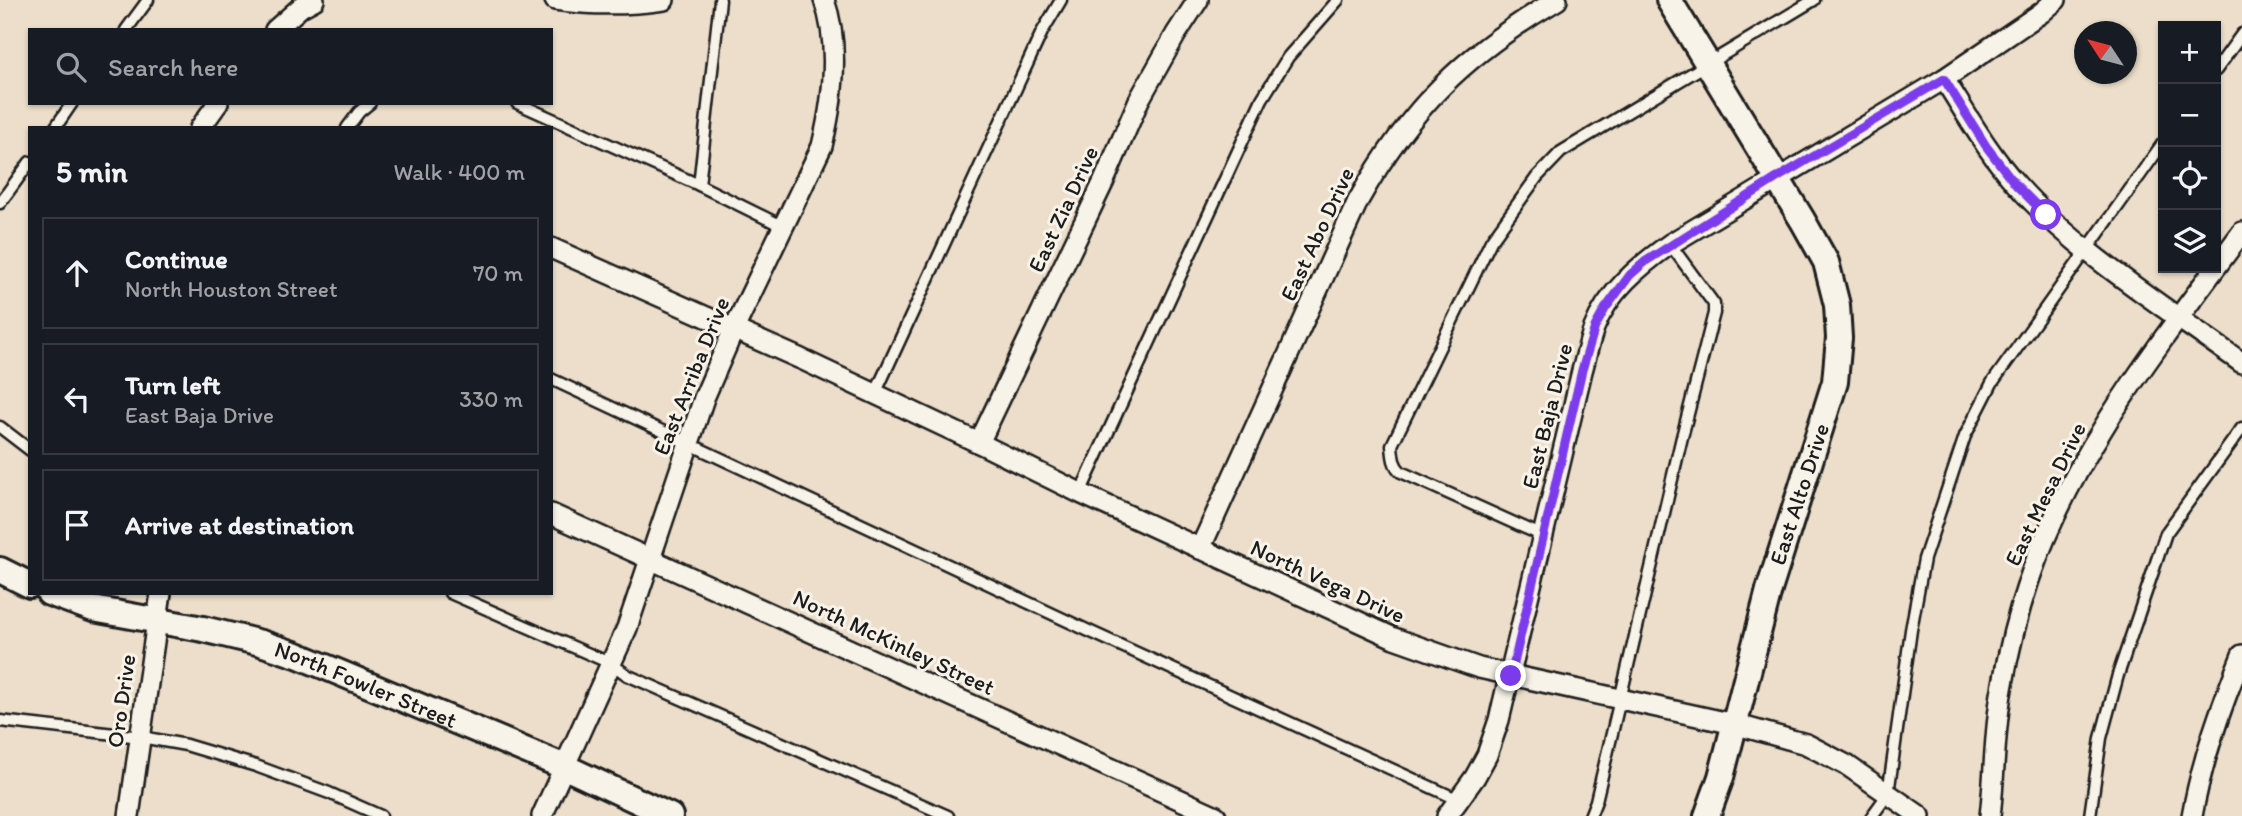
<!DOCTYPE html>
<html lang="en">
<head>
<meta charset="utf-8">
<style>
  body { margin:0; font-family:Itim,sans-serif; background:#20242c; color:#f1f3f6 }
  .controls { position:absolute; right:21px; top:21px; display:grid; overflow:hidden; border-radius:0px; box-shadow:0 2px 5px #0004 }
  .controls button { width:63px; height:63px; display:grid; place-items:center; padding:0; border:0; border-bottom:2px solid #363941; background:#171b24; color:#f1f3f6; font:35px sans-serif }
  .compass { position:absolute; left:2074px; top:21px; width:63px; height:63px; border-radius:50%; background:#171b24; box-shadow:0 2px 5px #0004; rotate:306deg }
  .stop { position:absolute; width:21px; height:21px; margin:-16px; border:5px solid #7c3aed; border-radius:50%; background:#fff }
  .stop.end { background:#7c3aed; border-color:#fff; box-shadow:0 2px 7px #0008 }
  .list { margin:0; padding:0; list-style:none }
  h2 { display:flex; justify-content:space-between; align-items:center; height:91px; margin:0; padding:0 28px; font-size:30px }
  h2 small { font-size:23px; font-weight:400; color:#9ea1a6 }
  .list li { display:grid; grid-template-columns:46px 1fr auto; gap:21px; align-items:center; box-sizing:border-box; height:112px; margin:0 14px 14px; padding:0 14px; border:2px solid #363941; border-radius:0px }
  .list b { display:block; font-size:26px; white-space:nowrap }
  .list p { margin:0; font-size:23px; white-space:nowrap; color:#9ea1a6 }
  .list em { font-size:23px; font-style:normal; color:#9ea1a6 }
  .icon { flex:none; width:38px; height:38px; fill:none; stroke:currentColor; stroke-width:2; stroke-linecap:round; stroke-linejoin:round }
  .map { position:relative; flex:none; width:2242px; height:816px; overflow:hidden }
  .search { position:absolute; background:#171b24; box-shadow:0 2px 5px #0004; left:28px; top:28px; width:525px; height:77px; display:flex; align-items:center; gap:18px; box-sizing:border-box; padding:0 24px; border-radius:0px; color:#9ea1a6; font-size:26px }
  .panel { position:absolute; background:#171b24; box-shadow:0 2px 5px #0004; left:28px; top:126px; width:525px; height:469px; border-radius:0px }
  .map>svg:first-child { display:block }
  .lines { fill:none; stroke-linecap:round; stroke-linejoin:round }
  .service-casing { stroke:#1c1c1c; stroke-width:15 }
  .minor-casing { stroke:#1c1c1c; stroke-width:24 }
  .tertiary-casing { stroke:#1c1c1c; stroke-width:30 }
  .service { stroke:#f7f3e8; stroke-width:10 }
  .minor { stroke:#f7f3e8; stroke-width:19 }
  .tertiary { stroke:#f7f3e8; stroke-width:24 }
  .route { stroke:#7c3aed; stroke-width:9 }
  .labels { text-anchor:middle; dominant-baseline:central; stroke-width:6; stroke-linejoin:round; paint-order:stroke }
  .street-label { font-size:23px; fill:#1c1c1c; stroke:#f7f3e8 }
</style>
</head>
<body>
<div class="map">
<svg width="2242" height="816" viewBox="0 0 2242 816">
  <rect width="100%" height="100%" fill="#ecdeca"/>
  <filter id="ink" filterUnits="userSpaceOnUse"><feTurbulence type="fractalNoise" baseFrequency=".0143" numOctaves="2"/><feDisplacementMap in="SourceGraphic" scale="14" xChannelSelector="R" yChannelSelector="G"/><feConvolveMatrix kernelMatrix="1 2 1 2 8 2 1 2 1" color-interpolation-filters="sRGB"/></filter>
  <g filter="url(#ink)">
    <g class="lines">
      <g class="service-casing">
        <g id="service">
          <polyline points="126,30 148,0"/>
          <polyline points="2216,70 2242,34"/>
          <polyline points="517,103 699,185 784,227"/>
          <polyline points="55,128 72,103"/>
          <polyline points="347,128 359,112 370,103"/>
          <polyline points="699,185 720,0"/>
          <polyline points="0,203 30,162"/>
          <polyline points="551,379 1091,632 1459,800"/>
          <polyline points="875,394 1042,32 1061,0"/>
          <polyline points="0,427 30,450"/>
          <polyline points="1080,493 1262,99 1288,57 1338,0"/>
          <path d="M 1543,536 L 1401,472 C 1393,465 1393,456 1392,445 L 1491,241 L 1537,177 L 1561,152 L 1814,0"/>
          <polyline points="450,593 612,664 627,675 948,816"/>
          <polyline points="0,721 141,737 186,745 256,766 329,793 381,816"/>
          <polyline points="1590,816 1596,801 1682,437 1714,313 1714,304 1670,244"/>
          <polyline points="1872,816 1888,794 1911,630 1924,559 1965,436 1992,383 2163,143"/>
          <polyline points="2090,816 2101,738 2118,675 2166,533 2242,428"/>
        </g>
      </g>
      <g class="minor-casing">
        <g id="minor">
          <path d="M 555,0 C 591,5 628,5 664,0"/>
          <polyline points="275,30 301,7 314,0"/>
          <path d="M 1944,79 C 1967,115 1988,153 2017,185 C 2077,253 2168,309 2242,363"/>
          <polyline points="200,128 218,103"/>
          <polyline points="551,248 801,359 979,443 1080,493 1394,638 1479,668 1734,724 1806,744 1848,766 1920,816"/>
          <polyline points="979,443 1104,181 1139,100 1176,34 1198,0"/>
          <polyline points="551,514 1216,816"/>
          <path d="M 1200,549 L 1358,201 C 1410,107 1465,54 1557,0"/>
          <polyline points="129,816 161,593"/>
          <path d="M 542,816 L 627,628 L 704,398 L 734,329 L 822,146 C 833,101 840,45 824,0"/>
          <path d="M 1447,816 L 1475,777 L 1487,755 L 1499,720 L 1582,371 C 1586,357 1589,342 1594,328 C 1608,292 1639,266 1670,244 L 1944,79 L 2041,13 L 2056,0"/>
          <path d="M 1990,816 C 1995,774 1994,730 2002,689 C 2008,653 2017,615 2029,580 C 2073,451 2162,341 2242,232"/>
          <path d="M 2192,816 C 2202,760 2221,707 2242,655"/>
        </g>
      </g>
      <g class="tertiary-casing">
        <g id="tertiary">
          <polyline points="1669,0 1803,221 1826,262 1837,305 1839,338 1835,382 1769,590 1721,777 1707,816"/>
          <polyline points="0,570 30,585"/>
          <path id="s1" d="M 49,593 L 93,609 L 203,629 L 261,643 L 297,655 L 565,767 L 670,816"/>
        </g>
      </g>
      <use href="#service" class="service"/>
      <use href="#minor" class="minor"/>
      <use href="#tertiary" class="tertiary"/>
    </g>
  </g>
  <g class="lines" filter="url(#ink)">
    <polyline class="route" points="1511,676 1582,370 1595,327 1605,309 1630,275 1646,261 1777,178 1944,79 1986,146 2016,185 2046,215"/>
  </g>
  <g class="labels">
    <g class="street-label">
      <text transform="translate(1063 209) rotate(-65)">East Zia Drive</text>
      <text transform="translate(1317 234) rotate(-65)">East Abo Drive</text>
      <text transform="translate(691 376) rotate(-68)">East Arriba Drive</text>
      <text transform="translate(1547 416) rotate(-76)">East Baja Drive</text>
      <text transform="translate(1799 494) rotate(-72)">East Alto Drive</text>
      <text transform="translate(2045 494) rotate(-64)">East Mesa Drive</text>
      <text transform="translate(1328 581) rotate(25)">North Vega Drive</text>
      <text transform="translate(894 642) rotate(25)">North McKinley Street</text>
      <text stroke="none"><textPath href="#s1" startOffset="331">North Fowler Street</textPath></text>
      <text transform="translate(121 701) rotate(-82)">Oro Drive</text>
    </g>
  </g>
</svg>
<div class="controls">
<button>+</button>
<button>−</button>
<button><svg class="icon" aria-label="locate" viewBox="0 0 24 24"><circle cx="12" cy="12" r="6"/><path d="M12 2v4M12 18v4M2 12h4M18 12h4"/></svg></button>
<button><svg class="icon" aria-label="layers" viewBox="0 0 24 24"><path d="M12 4l9 5-9 5-9-5zM3 14l9 5 9-5"/></svg></button>
</div>
<svg class="compass" viewBox="-18 -18 36 36"><path d="M0-13l5 13h-10z" fill="#e53935"/><path d="M0 13l5-13h-10z" fill="#9ea1a6"/></svg>
<div class="stop" style="left:2046px;top:215px"></div>
<div class="stop end" style="left:1511px;top:676px"></div>
<div class="search"><svg class="icon" aria-label="search" viewBox="0 0 24 24"><circle cx="10" cy="10" r="6"/><path d="M15 15l6 6"/></svg>Search here</div>
<section class="panel">
<h2>5 min<small>Walk · 400 m</small></h2>
<ul class="list">
<li><svg class="icon" aria-label="ahead" viewBox="0 0 24 24"><path d="M12 20V5M6 11l6-6 6 6"/></svg><div><b>Continue</b><p>North Houston Street</p></div><em>70 m</em></li>
<li><svg class="icon" aria-label="left" viewBox="0 0 24 24"><path d="M17 20v-9H6M10 6l-5 5 5 5"/></svg><div><b>Turn left</b><p>East Baja Drive</p></div><em>330 m</em></li>
<li><svg class="icon" aria-label="arrive" viewBox="0 0 24 24"><path d="M6 21V4h12l-3 4 3 4H6"/></svg><div><b>Arrive at destination</b></div></li>
</ul>
</section>
</div>
</body>
</html>
